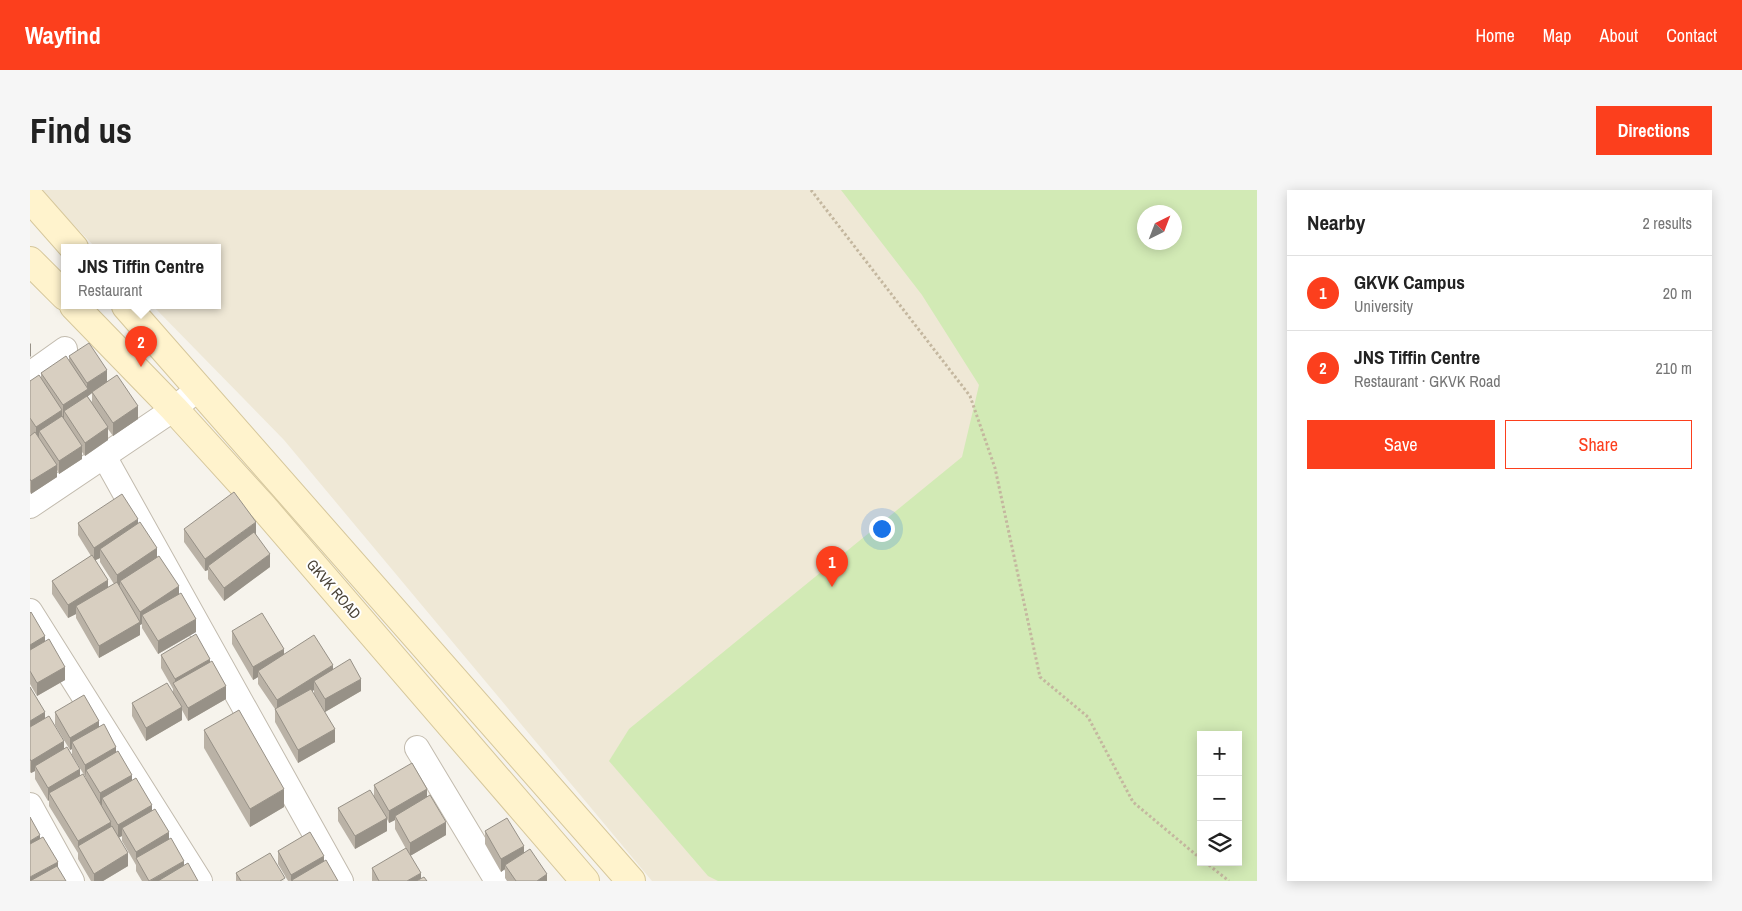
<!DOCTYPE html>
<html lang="en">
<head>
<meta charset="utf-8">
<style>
  body { margin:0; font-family:"Archivo Narrow",sans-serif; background:#f6f6f6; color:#222 }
  .controls { position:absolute; right:15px; bottom:15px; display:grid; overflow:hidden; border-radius:0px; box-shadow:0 2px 12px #0003 }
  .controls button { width:45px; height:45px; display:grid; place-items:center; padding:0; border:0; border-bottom:1px solid #e0e0e0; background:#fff; color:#222; font:25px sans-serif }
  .compass { position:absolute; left:1107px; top:15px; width:45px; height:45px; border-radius:50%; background:#fff; box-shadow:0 2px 12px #0003; rotate:42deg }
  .you { position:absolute; left:851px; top:338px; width:18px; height:18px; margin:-12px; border:4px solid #fff; border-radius:50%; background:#1a73e8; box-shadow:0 0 0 8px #1a73e833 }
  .badge { display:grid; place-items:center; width:32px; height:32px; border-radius:50%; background:#fc3f1d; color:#fff; font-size:16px; font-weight:700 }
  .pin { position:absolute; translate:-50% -41px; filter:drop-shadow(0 1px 2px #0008) }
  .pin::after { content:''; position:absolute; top:26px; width:18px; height:15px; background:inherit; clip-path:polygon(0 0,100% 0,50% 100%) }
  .popup { position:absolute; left:31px; top:54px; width:160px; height:65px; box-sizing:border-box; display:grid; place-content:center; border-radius:0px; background:#fff; filter:drop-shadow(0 1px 4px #0005); font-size:16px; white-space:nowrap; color:#767676 }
  .popup b { font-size:19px; color:#222 }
  .popup::after { content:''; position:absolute; left:50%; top:100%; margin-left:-10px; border:10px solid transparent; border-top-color:#fff }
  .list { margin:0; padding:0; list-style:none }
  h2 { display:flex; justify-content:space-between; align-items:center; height:65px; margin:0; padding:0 20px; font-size:21px }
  h2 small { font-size:16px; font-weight:400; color:#767676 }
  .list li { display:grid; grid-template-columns:32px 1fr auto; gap:15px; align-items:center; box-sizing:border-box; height:75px; padding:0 20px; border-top:1px solid #e0e0e0 }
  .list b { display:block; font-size:19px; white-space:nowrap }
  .list p { margin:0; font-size:16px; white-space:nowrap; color:#767676 }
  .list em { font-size:16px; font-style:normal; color:#767676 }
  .actions { display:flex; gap:10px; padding:15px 20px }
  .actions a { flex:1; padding:11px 0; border:1px solid #fc3f1d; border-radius:0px; text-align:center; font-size:18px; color:#fc3f1d }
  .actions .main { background:#fc3f1d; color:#fff }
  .icon { flex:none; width:28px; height:28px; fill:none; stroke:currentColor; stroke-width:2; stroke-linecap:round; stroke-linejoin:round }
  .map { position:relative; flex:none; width:1227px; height:691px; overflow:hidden; border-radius:0px }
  header { display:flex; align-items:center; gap:30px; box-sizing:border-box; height:70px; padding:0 25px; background:#fc3f1d; color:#fff }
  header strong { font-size:24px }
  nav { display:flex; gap:28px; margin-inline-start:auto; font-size:18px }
  .intro { display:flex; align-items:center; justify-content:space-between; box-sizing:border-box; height:120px; padding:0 30px }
  h1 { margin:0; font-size:35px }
  .button { padding:12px 22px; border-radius:0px; background:#fc3f1d; color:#fff; font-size:18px; font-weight:700 }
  main { display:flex; gap:30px; padding:0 30px }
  aside { flex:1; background:#fff; border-radius:0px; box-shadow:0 2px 12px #0003 }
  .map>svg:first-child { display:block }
  .education { fill:#efe8d6; fill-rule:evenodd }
  .green { fill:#d2eab5; fill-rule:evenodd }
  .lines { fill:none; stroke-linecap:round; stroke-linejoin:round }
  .minor-casing { stroke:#c2bbae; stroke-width:26 }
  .secondary-casing { stroke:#d6c79b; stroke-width:30 }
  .path { stroke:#c4b79f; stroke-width:3; stroke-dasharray:2.5 2.5; stroke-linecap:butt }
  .minor { stroke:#fff; stroke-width:24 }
  .secondary { stroke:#fff3cd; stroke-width:28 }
  .wall { fill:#bab2a6; fill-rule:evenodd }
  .shaded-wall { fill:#979187 }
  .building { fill:#d8cfc1; stroke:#979187 }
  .labels { text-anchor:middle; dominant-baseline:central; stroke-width:4; stroke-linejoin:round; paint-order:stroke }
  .street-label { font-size:15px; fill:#4b4439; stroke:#fff }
</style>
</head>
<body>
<header>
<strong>Wayfind</strong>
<nav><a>Home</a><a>Map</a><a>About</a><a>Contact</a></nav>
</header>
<div class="intro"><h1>Find us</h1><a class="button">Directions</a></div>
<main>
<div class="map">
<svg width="1227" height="691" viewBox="0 0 1227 691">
  <rect width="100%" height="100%" fill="#f6f3ec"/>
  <path class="education" d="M 10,0 L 1227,0 L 1227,691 L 622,691 L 254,250 L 123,116 L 187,116 L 187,58 L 66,58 ZM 1114,22 L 1144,22 L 1144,52 L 1114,52 ZM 1171,545 L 1208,545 L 1208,672 L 1171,672 Z"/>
  <path class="green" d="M 811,0 L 1227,0 L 1227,691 L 688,691 L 678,686 L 579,571 L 599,539 L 932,267 L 949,195 L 892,105 ZM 1114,22 L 1144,22 L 1144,52 L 1114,52 ZM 1171,545 L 1208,545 L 1208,672 L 1171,672 Z"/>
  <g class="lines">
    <g class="minor-casing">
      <g id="minor">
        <polyline points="0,184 35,159"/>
        <polyline points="74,266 311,691"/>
        <polyline points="0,316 144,219 169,198"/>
        <polyline points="0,421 170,691"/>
        <polyline points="387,558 467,691"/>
        <polyline points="0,615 42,691"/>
      </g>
    </g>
    <g class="secondary-casing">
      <g id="secondary">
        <polyline points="0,8 44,58"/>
        <polyline points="0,71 35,106"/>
        <polyline points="44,116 144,219 233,317 555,691"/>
        <polyline points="96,116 601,691"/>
      </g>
    </g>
    <g class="path">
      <polyline points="781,0 940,206 965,278 1010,487 1058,527 1103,612 1171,669"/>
      <polyline points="1175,672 1199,691"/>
    </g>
    <use href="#minor" class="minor"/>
    <use href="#secondary" class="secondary"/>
  </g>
  <g class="wall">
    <path d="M 39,166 L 77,192 L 108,229 L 83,246 L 78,239 L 78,250 L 55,266 L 52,262 L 52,269 L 29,284 L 27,280 L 27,287 L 1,304 L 0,302 L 0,191 L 11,187 L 11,183 L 39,171 ZM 62,203 L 62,212 L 58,207 L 58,206 Z"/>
    <path d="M 48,333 L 108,333 L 149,404 L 166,442 L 128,464 L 112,438 L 112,434 L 110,435 L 110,434 L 110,445 L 69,468 L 46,428 L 46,424 L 38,428 L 22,404 L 22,391 L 61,366 L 48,345 ZM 70,368 L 70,372 L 84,394 L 78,397 L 65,370 Z"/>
    <polygon points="154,339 226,345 240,377 194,411 178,389 178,380 175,381 154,352"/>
    <polygon points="0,423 35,490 7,506 0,494"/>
    <polygon points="202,441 254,465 303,479 331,501 295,522 284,504 284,500 282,501 305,552 268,573 245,532 245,519 228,494 228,487 223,490 202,454"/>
    <polygon points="131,465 180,472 196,509 158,531 152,520 152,530 116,551 102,526 102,513 143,503 143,499 131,478"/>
    <polygon points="0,497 15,529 50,585 56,589 56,588 42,565 42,559 40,560 25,535 25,522 69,537 86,562 102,590 139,649 154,676 168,691 112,691 106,681 106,675 92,651 92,646 89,647 98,676 73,691 61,691 48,669 48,663 19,616 19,610 18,611 5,589 5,581 1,583 0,582"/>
    <polygon points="174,540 254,617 220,637 174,558"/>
    <polygon points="344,595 397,607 416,645 380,666 365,639 365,630 359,633 357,629 357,641 325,659 308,631 308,618 344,607"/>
    <polygon points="455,641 494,663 517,691 477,691 475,688 475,679 471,682 455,654"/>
    <polygon points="248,661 294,671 308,691 258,691 248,674"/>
    <polygon points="342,678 391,689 397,691 342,691"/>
    <polygon points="206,683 255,691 206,691"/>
  </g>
  <g class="shaded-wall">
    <polygon points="1,153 1,166 0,167 0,154"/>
    <polygon points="77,180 77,193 62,202 62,203 58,206 58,212 34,221 34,228 33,228 33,215 57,199 57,193"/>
    <polygon points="108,216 108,229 83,246 83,233"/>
    <polygon points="32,220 32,233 9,241 9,248 6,250 6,237"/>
    <polygon points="78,237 78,250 55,266 55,253"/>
    <polygon points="52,256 52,269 29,284 29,271"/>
    <polygon points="27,275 27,287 1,304 1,291"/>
    <polygon points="108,329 108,342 70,359 70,368 64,371 64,358"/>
    <polygon points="226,332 226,345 180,378 178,376 178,380 175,381 175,369"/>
    <polygon points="127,358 127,371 90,391 90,395 87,398 87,385"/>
    <polygon points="240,364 240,377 194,411 194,398"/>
    <polygon points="78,390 78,403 46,416 46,424 38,428 38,415"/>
    <polygon points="149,396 149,409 112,425 112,434 110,435 110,422"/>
    <polygon points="166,429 166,442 128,464 128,451"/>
    <polygon points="110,432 110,445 69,468 69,456"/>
    <polygon points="15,446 15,459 0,468 0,455"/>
    <polygon points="254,459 254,472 228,481 228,487 223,490 223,477"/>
    <polygon points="180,469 180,482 145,496 145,489"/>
    <polygon points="303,475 303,488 284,491 284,500 247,523 247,510"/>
    <polygon points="35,477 35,490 7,506 7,493"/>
    <polygon points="331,489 331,501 295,522 295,509"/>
    <polygon points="196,496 196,509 158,531 158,518"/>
    <polygon points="152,517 152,530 116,551 116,538"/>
    <polygon points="15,522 15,535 0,544 0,531"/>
    <polygon points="69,531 69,544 42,552 42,559 40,560 40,548"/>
    <polygon points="305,539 305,552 268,573 268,560"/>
    <polygon points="34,551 34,564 5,576 5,581 1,583 1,571"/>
    <polygon points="86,557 86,570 56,580 55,588 55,575"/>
    <polygon points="50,579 50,592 19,603 19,610 18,611 18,598"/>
    <polygon points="102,585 102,597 72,608 72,615 70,616 70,603"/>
    <polygon points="254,599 254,617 220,637 220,619"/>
    <polygon points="397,599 397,612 365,626 365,630 359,633 359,621"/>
    <polygon points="122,615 122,628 92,638 92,646 88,648 88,635"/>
    <polygon points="357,628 357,641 325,659 325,646"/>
    <polygon points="81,632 81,645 48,657 48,651"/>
    <polygon points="416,632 416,645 380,666 380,653"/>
    <polygon points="139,642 139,655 106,668 106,662"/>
    <polygon points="10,645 10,658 0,664 0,651"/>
    <polygon points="494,656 494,669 475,675 475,679 471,682 471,669"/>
    <polygon points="98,663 98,676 73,691 64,691 64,684"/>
    <polygon points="294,666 294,679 262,690 262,691 261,691 261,685"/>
    <polygon points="154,671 154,684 142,691 120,691"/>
    <polygon points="28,672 28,684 0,691 0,687"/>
    <polygon points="391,683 391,691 377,691"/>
    <polygon points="517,684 517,691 507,691"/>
  </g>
  <g class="building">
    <polygon points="59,153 77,180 57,193 39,166"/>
    <polygon points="36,166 58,199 33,215 11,183"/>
    <polygon points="9,185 32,220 6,237 0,228 0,191"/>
    <polygon points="87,185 108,216 83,233 62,202"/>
    <polygon points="57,206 78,237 55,253 34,221"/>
    <polygon points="32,226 52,256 29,271 9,241"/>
    <polygon points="5,242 27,275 1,291 0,289 0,246"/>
    <polygon points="204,302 226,332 175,369 154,339"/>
    <polygon points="92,304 108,329 64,358 48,333"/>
    <polygon points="110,332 127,358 87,385 70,359"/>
    <polygon points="224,342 240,364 194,398 178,376"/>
    <polygon points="62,365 78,390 38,415 22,391"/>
    <polygon points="129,366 149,396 110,422 90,391"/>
    <polygon points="87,392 110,432 69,456 46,416"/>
    <polygon points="151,403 166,429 128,451 112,425"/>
    <polygon points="1,422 15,446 0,455 0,423"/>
    <polygon points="232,423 254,459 223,477 202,441"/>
    <polygon points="166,444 180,469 145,489 131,465"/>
    <polygon points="284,445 303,475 247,510 228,481"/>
    <polygon points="19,449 35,477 7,493 0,481 0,460"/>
    <polygon points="320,469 331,489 295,509 284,491"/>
    <polygon points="182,471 196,496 158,518 143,493"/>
    <polygon points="137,493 152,517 116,538 102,513"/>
    <polygon points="0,497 15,522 0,531"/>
    <polygon points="281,499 305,539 268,560 245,519"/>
    <polygon points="54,505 69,531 40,548 25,522"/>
    <polygon points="209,520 254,599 220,619 174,540"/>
    <polygon points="19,526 34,551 1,571 0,569 0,537"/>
    <polygon points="74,534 86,557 55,575 42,552"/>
    <polygon points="37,557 50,579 18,598 5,576"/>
    <polygon points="88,561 102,585 70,603 56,580"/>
    <polygon points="382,573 397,599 359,621 344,595"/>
    <polygon points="53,584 81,632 48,651 19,603"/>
    <polygon points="106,588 122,615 88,635 72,608"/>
    <polygon points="340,600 357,628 325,646 308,618"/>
    <polygon points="400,605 416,632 380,653 365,626"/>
    <polygon points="125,619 139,642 106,662 92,638"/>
    <polygon points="0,627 10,645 0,651"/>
    <polygon points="477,628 494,656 471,669 455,641"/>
    <polygon points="82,636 98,663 64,684 48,656"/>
    <polygon points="280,642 294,666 261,685 248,661"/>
    <polygon points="13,647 28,672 0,687 0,654"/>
    <polygon points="141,648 154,671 119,691 106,668"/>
    <polygon points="376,658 391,683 377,691 349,691 342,678"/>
    <polygon points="500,659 517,684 507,691 486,691 475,675"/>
    <polygon points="240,663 255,688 250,691 211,691 206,683"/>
    <polygon points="296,670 308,691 263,691 262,690"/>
    <polygon points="158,673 168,691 128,691"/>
    <polygon points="27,676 36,691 0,691"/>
    <polygon points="394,687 397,691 386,691"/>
  </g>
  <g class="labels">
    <g class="street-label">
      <text transform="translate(304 399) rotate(49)">GKVK ROAD</text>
    </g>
  </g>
</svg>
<div class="controls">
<button>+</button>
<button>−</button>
<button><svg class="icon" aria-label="layers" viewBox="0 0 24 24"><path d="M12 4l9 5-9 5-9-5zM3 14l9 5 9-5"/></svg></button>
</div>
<svg class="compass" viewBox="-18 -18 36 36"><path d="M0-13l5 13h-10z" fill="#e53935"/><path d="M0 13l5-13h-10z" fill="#767676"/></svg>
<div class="you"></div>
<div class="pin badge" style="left:802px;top:397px">1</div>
<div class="pin badge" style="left:111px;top:177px">2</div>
<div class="popup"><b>JNS Tiffin Centre</b>Restaurant</div>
</div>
<aside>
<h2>Nearby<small>2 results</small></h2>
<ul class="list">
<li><span class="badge">1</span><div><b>GKVK Campus</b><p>University</p></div><em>20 m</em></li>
<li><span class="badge">2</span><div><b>JNS Tiffin Centre</b><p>Restaurant · GKVK Road</p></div><em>210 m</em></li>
</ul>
<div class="actions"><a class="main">Save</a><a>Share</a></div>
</aside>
</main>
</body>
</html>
